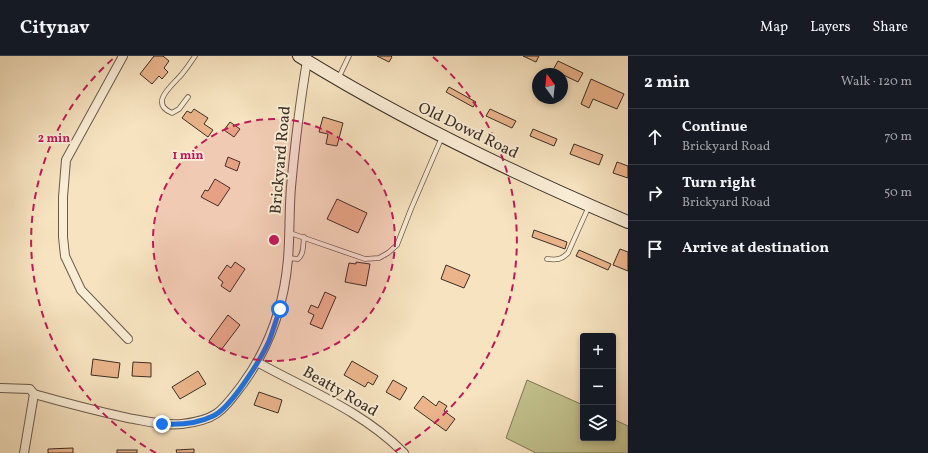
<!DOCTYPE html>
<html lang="en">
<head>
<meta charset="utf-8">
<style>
  body { margin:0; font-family:Vollkorn,serif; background:#242831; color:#f1f3f6 }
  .controls { position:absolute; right:12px; bottom:12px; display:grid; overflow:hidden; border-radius:4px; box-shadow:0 2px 6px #0003 }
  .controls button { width:36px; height:36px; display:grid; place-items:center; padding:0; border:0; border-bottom:1px solid #363941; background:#171b24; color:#f1f3f6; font:20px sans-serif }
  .compass { position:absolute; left:532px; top:12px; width:36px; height:36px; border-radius:50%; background:#171b24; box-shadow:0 2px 6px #0003; rotate:345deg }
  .stop { position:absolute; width:12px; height:12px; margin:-9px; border:3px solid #1a73e8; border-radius:50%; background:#fff }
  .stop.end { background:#1a73e8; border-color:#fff; box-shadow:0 1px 4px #0008 }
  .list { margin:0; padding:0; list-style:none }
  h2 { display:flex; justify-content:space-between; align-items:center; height:52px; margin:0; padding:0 16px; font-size:17px }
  h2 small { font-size:13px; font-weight:400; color:#9ea1a6 }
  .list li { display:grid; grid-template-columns:26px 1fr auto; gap:12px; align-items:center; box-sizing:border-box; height:56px; padding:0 16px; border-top:1px solid #363941 }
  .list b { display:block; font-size:15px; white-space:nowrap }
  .list p { margin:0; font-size:13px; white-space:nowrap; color:#9ea1a6 }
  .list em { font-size:13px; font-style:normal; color:#9ea1a6 }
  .icon { flex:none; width:22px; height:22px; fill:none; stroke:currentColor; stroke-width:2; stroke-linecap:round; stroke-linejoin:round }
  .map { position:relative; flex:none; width:628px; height:397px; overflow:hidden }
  header { display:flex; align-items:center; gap:24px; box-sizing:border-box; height:56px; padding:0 20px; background:#171b24; border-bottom:1px solid #363941 }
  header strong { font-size:19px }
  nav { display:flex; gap:22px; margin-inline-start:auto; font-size:14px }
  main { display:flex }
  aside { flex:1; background:#171b24 }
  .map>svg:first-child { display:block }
  .green { fill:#c2c28e; stroke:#7e785a }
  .building { fill:#ebb48b; stroke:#3a2e26 }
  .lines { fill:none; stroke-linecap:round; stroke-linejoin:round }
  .lane-casing { stroke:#695b4c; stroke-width:5.5 }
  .street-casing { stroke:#695b4c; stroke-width:10 }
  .secondary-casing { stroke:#3a2e26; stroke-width:14 }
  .lane { stroke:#faedd6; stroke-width:4 }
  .street { stroke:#faedd6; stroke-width:8 }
  .secondary { stroke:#faedd6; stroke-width:12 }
  .route { stroke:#1a73e8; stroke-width:5 }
  .ring { fill:none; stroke:#c2185b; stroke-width:2; stroke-dasharray:7 5 }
  .labels { text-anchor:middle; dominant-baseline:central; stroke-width:4; stroke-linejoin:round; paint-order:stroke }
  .street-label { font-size:16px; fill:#3a2e26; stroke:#faedd6 }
  .centre { fill:#c2185b; stroke:#faedd6; stroke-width:2 }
  .ring-label { font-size:12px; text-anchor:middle; font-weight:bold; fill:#c2185b; stroke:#faedd6; stroke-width:4; stroke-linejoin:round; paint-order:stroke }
</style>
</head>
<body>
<header>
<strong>Citynav</strong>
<nav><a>Map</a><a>Layers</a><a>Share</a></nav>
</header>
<main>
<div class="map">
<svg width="628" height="397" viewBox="0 0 628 397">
  <rect width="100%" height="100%" fill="#f7e3c0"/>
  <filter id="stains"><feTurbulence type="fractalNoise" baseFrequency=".005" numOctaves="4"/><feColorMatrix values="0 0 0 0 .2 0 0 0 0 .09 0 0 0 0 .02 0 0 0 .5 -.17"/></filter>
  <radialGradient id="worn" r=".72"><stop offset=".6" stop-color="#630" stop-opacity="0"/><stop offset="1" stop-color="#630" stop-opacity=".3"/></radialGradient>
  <polygon class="green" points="527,324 583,349 583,382 613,382 613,363 628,370 628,397 536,397 506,382"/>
  <g class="building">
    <polygon points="154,0 163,0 169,5 164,12 168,16 162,23 159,20 152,28 140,18"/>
    <polygon points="377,0 391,0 392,1 389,6"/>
    <polygon points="523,0 539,0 536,6"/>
    <polygon points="558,5 583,17 578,26 553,14"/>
    <polygon points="591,23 624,38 617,53 593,43 589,52 581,48"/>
    <polygon points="449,31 476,46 473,51 446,36"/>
    <polygon points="194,53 208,62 204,68 213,74 208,81 182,62 187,55 191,57"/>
    <polygon points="490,53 516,65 512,72 486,60"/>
    <polygon points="323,61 343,67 337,90 326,88 328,78 319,76"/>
    <polygon points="230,66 240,73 234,81 224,74"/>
    <polygon points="533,73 557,83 554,90 530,80"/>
    <polygon points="574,88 603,99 599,109 570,98"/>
    <polygon points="228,101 240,106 237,115 225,110"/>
    <polygon points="617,106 628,110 628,122 613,117"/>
    <polygon points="215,123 230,132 218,150 201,141 205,134 208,135"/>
    <polygon points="337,143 367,157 358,177 327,163"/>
    <polygon points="534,174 567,186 565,193 532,181"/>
    <polygon points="620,193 628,196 628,215 613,209"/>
    <polygon points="579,194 611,208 608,214 576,200"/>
    <polygon points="235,206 245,213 230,236 221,230 223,226 218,222 227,209 231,212"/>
    <polygon points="356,206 370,208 366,230 345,226 349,207 356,208"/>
    <polygon points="446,209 470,219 464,232 441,223"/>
    <polygon points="325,236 336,241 322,273 310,268 314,259 308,256 311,249 318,252"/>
    <polygon points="228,259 240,269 221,294 209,285"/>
    <polygon points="93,303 120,307 118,322 91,319"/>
    <polygon points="352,305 378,320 373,329 368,326 365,331 344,319"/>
    <polygon points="133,306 151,307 151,321 132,320"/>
    <polygon points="198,315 206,328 180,343 172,331"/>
    <polygon points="393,324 407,332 400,344 386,336"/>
    <polygon points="259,336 282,344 278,357 254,349"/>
    <polygon points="423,340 436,350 439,345 447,350 444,355 455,363 446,375 414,352"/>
    <polygon points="73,392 73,397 48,397 48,393"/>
    <polygon points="194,393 194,397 177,397 176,394"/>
    <rect x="117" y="394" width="20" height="3"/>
  </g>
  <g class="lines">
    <g class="lane-casing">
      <g id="lane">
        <polyline points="339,21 349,0"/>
        <path d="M 188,41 L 179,53 L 172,57 C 148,47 173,29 182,18 C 187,12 191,6 195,0"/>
        <polyline points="290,177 365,203 379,202 388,197 397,189 411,153 442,81"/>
        <path d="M 288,202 L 298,203 C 304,198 303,189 304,181"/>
        <path d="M 547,203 C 556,204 561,204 568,197 L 589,150"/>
      </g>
    </g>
    <g class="street-casing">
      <g id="street">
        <polyline points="123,0 66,104 63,141 63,181 65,200 81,234 128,283"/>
        <path d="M 257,306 C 309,335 361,354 404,397"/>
        <path d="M 0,332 L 30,333 L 34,338 C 66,347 97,355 128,362 C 146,365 164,370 182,368 C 217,364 222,355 242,329 C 270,291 284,250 288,203 C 290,179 289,155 291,131 C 295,88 300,46 307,5"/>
        <polyline points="24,397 34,338"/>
      </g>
    </g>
    <g class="secondary-casing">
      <path id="secondary" d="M 299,0 C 404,65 515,118 628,166"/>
    </g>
    <use href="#lane" class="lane"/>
    <use href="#street" class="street"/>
    <use href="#secondary" class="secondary"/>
  </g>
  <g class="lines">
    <path class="route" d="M 162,368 C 179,369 197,368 213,360 C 231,352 261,303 269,285 C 273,275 276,264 280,253"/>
  </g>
  <circle cx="274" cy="184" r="121" fill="#c2185b" fill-opacity=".12"/>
  <g class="ring">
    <circle cx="274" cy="184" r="121"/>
    <path d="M156 397A243 243 0 0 1 115 1M433 1A243 243 0 0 1 392 397"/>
  </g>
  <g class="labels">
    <g class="street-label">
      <text transform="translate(468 75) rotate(26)">Old Dowd Road</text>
      <text transform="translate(281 104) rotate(-85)">Brickyard Road</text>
      <text transform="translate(340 336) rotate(30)">Beatty Road</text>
    </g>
  </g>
  <circle cx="274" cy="184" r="6" class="centre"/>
  <g class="ring-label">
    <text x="54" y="86">2 min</text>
    <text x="188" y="103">1 min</text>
  </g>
  <rect width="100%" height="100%" filter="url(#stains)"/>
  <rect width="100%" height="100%" fill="url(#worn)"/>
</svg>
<div class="controls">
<button>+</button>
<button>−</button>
<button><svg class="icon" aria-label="layers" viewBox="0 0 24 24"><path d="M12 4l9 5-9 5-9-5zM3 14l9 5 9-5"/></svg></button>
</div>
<svg class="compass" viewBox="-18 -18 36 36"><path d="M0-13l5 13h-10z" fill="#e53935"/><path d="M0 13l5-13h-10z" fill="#9ea1a6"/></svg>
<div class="stop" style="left:280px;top:253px"></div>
<div class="stop end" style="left:162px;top:368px"></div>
</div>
<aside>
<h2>2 min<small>Walk · 120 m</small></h2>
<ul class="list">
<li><svg class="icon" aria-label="ahead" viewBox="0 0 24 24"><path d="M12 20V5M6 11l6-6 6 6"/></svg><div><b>Continue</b><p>Brickyard Road</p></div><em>70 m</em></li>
<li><svg class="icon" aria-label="right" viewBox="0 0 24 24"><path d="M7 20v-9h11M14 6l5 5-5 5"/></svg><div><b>Turn right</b><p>Brickyard Road</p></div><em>50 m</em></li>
<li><svg class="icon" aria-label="arrive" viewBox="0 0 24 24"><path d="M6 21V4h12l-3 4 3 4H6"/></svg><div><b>Arrive at destination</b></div></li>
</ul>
</aside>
</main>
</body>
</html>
